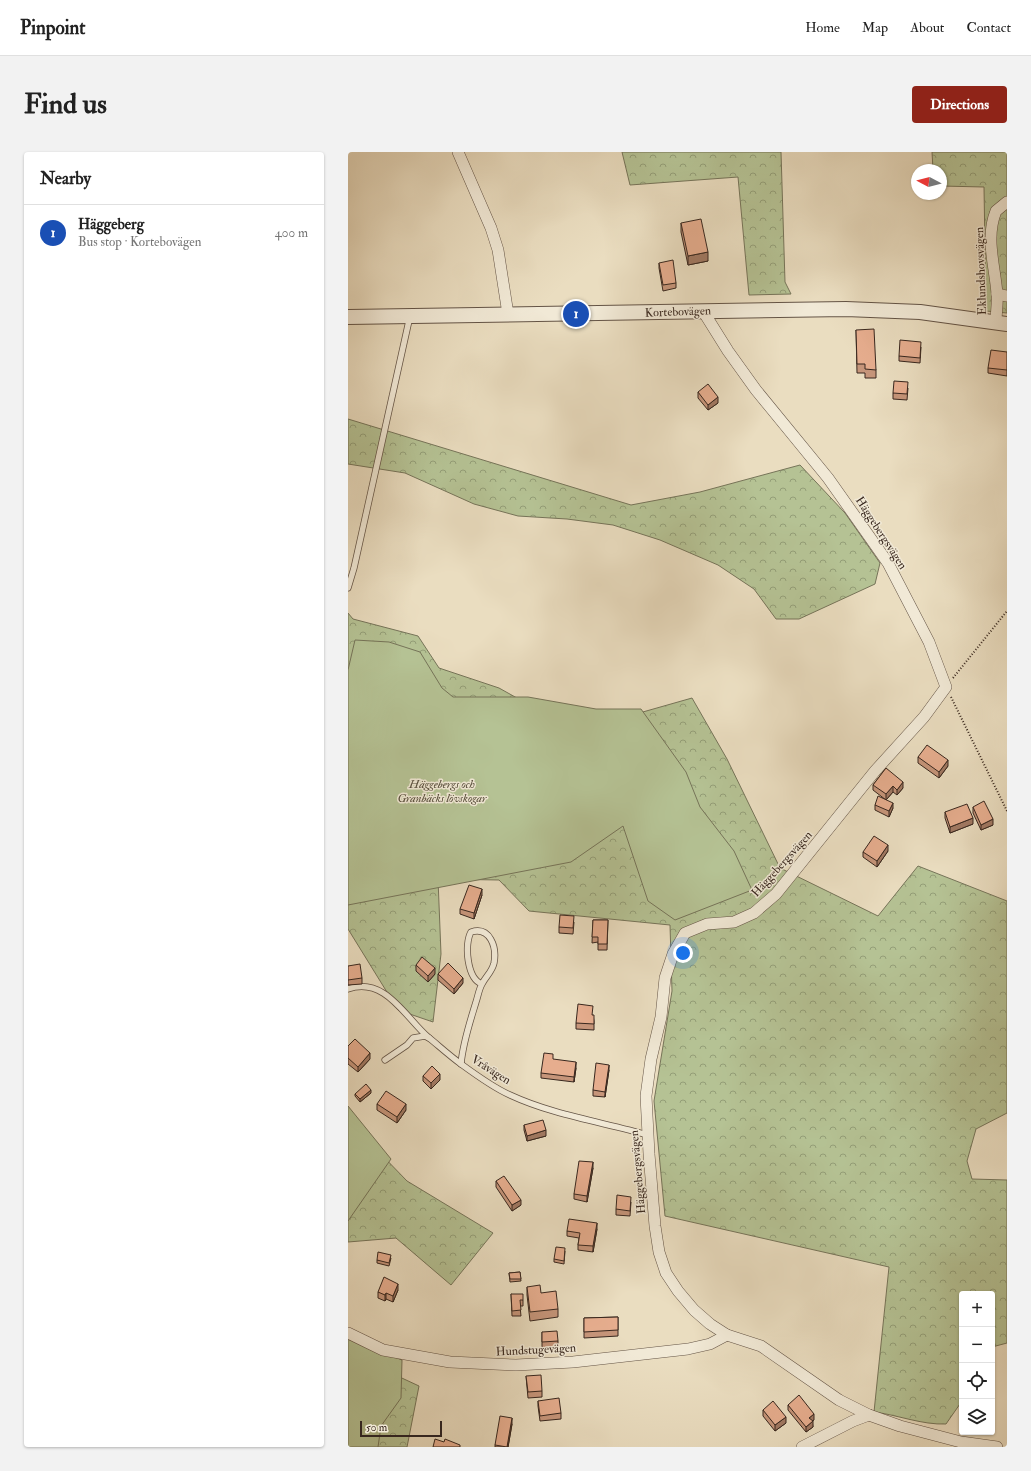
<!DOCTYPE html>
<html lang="en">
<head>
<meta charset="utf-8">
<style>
  body { margin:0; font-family:"IM FELL Double Pica",serif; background:#f2f2f2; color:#222 }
  .controls { position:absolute; right:12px; bottom:12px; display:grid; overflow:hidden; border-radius:4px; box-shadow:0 1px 3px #0004 }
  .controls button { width:36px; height:36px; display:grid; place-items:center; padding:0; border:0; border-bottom:1px solid #e0e0e0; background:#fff; color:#222; font:20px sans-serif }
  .compass { position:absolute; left:563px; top:12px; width:36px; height:36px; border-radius:50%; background:#fff; box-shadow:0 1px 3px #0004; rotate:277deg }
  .scale { position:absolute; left:12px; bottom:10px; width:82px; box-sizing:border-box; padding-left:4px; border:2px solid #38271e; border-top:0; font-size:11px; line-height:14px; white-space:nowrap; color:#38271e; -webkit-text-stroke:3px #f1e9d6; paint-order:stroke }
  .you { position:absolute; left:335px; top:801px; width:14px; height:14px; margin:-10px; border:3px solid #fff; border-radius:50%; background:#1a73e8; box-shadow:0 0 0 6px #1a73e833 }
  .badge { display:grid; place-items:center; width:26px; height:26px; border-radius:50%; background:#8f2418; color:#fff; font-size:13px; font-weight:700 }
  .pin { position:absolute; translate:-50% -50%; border:2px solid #fff; box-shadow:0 1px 4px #0006 }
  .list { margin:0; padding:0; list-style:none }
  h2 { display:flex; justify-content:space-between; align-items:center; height:52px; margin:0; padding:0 16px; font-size:17px }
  h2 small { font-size:13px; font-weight:400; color:#767676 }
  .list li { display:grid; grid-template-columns:26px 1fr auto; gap:12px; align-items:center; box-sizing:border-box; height:56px; padding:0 16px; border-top:1px solid #e0e0e0 }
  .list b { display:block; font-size:15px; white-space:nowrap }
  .list p { margin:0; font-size:13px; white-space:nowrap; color:#767676 }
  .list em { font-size:13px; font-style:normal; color:#767676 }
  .icon { flex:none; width:22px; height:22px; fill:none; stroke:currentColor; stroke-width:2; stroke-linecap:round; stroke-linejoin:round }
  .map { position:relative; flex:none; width:659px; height:1295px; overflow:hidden; border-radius:4px }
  header { display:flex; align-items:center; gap:24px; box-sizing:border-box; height:56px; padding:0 20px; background:#fff; border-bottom:1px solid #e0e0e0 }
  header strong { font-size:19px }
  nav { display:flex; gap:22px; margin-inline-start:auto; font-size:14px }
  .intro { display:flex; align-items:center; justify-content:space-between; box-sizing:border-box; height:96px; padding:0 24px }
  h1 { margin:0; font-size:28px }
  .button { padding:10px 18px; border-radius:4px; background:#8f2418; color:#fff; font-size:14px; font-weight:700 }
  main { display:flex; gap:24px; padding:0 24px }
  aside { flex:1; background:#fff; border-radius:4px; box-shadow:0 1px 3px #0004 }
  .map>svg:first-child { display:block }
  .forest { fill:url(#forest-crowns); stroke:#767459 }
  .park { fill:#b5c294; stroke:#767459 }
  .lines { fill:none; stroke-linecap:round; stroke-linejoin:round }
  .service-casing { stroke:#645446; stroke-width:7 }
  .minor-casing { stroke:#645446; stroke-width:12 }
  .tertiary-casing { stroke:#645446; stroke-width:16 }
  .path { stroke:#38271e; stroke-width:2; stroke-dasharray:1 2; stroke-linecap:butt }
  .service { stroke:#f1e9d6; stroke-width:5.5 }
  .minor { stroke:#f1e9d6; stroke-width:11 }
  .tertiary { stroke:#f1e9d6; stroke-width:14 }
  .wall { fill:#c6957a; stroke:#38271e }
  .shaded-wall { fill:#a17963; stroke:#38271e }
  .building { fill:#e6ad8e; stroke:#38271e }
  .labels { text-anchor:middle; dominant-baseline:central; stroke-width:3; stroke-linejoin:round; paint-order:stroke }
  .street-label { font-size:12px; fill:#38271e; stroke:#f1e9d6 }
  .park-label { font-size:12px; font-style:italic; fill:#574e3c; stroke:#f1e9d6 }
</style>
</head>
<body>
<header>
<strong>Pinpoint</strong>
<nav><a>Home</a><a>Map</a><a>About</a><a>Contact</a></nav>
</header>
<div class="intro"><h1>Find us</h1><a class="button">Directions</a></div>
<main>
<aside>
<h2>Nearby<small></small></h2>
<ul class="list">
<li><span class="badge" style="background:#1a4fb4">1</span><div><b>Häggeberg</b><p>Bus stop · Kortebovägen</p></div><em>400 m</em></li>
</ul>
</aside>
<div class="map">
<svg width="659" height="1295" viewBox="0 0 659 1295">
  <defs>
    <pattern id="forest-crowns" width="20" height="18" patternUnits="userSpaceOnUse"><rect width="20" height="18" fill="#b5c294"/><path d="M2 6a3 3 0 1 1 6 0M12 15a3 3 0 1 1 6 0" fill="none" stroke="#949e78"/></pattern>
  </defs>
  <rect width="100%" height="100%" fill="#eaddc0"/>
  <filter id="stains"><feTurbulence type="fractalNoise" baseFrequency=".005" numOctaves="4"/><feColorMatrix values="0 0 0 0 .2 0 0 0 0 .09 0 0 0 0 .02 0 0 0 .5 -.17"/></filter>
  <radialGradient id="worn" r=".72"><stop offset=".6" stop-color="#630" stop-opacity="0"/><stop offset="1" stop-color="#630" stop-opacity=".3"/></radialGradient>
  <g class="forest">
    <polygon points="274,0 433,0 437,130 443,142 401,143 390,25 282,33"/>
    <polygon points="584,0 659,0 659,161 638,159 636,35 593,34 593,18 585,18"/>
    <polygon points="0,267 283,353 352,340 452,313 497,361 532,411 527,432 451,467 428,467 406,437 370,413 312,388 265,373 219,367 170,364 126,352 57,321 0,312"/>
    <path d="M 0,461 L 5,467 L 70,484 L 91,516 L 151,536 L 228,579 L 344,546 L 379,607 L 432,716 L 530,764 L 570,714 L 659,749 L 659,961 L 628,977 L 619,1009 L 624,1027 L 659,1028 L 659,1191 L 644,1195 L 644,1142 L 614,1142 L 614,1249 L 598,1272 C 574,1273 550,1263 526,1260 L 541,1115 L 317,1064 L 306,949 L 324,839 L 322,773 L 181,759 L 151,728 L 90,727 L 93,802 L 85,870 L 50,858 L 0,777 Z"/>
    <polygon points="0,968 59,1029 145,1081 103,1133 48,1086 0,1090"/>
    <polygon points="0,1201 71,1234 59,1295 0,1295"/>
  </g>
  <g class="park">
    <polygon points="7,488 41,490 72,500 94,536 105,545 180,545 248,557 293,557 338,620 352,655 386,699 404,738 327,768 300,749 275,674 223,710 0,753 0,518"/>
    <polygon points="0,954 43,1007 0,1069"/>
    <polygon points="0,1187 54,1208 53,1246 33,1274 30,1295 0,1295"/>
  </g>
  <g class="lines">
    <g class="service-casing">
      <g id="service">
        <polyline points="0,436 6,416 62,164"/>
        <path d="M 0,837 C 37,824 57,865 80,885 C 91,894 102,904 113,912 C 128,923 146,936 162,943 C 205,963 254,970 300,983"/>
        <polyline points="37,908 59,893 65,886 77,884 81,886"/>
        <path d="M 113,912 C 115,890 122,870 128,850 C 130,844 131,837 134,832 C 138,824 144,820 146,811 C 149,795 142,774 123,780 C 116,792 119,827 134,832"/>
      </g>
    </g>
    <g class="minor-casing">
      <g id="minor">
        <polyline points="110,0 143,76 150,98 160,162"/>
        <polyline points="649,142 659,144"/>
        <polyline points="355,159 380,199 408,238 480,326 540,411 581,490 598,535 576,565 527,619 428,742 406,761 386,770 359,772 337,781 325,802 317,826 313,865 303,907 298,944 301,1002 307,1074 311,1100 318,1121 330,1139 346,1158 362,1172 379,1183 413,1194 491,1248 521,1263 552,1274 613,1290 649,1295"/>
        <path d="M 648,170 C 648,161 650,151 649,142 C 647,114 637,86 648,59 L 659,50"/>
        <polyline points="0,1181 35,1198 102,1210 168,1213 225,1210 340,1197 362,1192 379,1183"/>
        <polyline points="454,1295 505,1269 521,1263"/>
      </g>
    </g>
    <g class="tertiary-casing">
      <polyline id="tertiary" points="0,165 498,157 572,160 659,172"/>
    </g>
    <g class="path">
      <polyline points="605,526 659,459"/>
      <polyline points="603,545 659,659"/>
    </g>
    <use href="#service" class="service"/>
    <use href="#minor" class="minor"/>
    <use href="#tertiary" class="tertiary"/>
  </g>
  <g class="wall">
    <polygon points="333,71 360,109 340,113 333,80"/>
    <polygon points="311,111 328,131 328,136 315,139 311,116"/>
    <polygon points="508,178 528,218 528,226 517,226 517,221 509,221"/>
    <polygon points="573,195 572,211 551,209 551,204"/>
    <polygon points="659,200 659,224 640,221 640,216"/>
    <polygon points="560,236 559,248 545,247 545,241"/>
    <polygon points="350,240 370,251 360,258 350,246"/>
    <polygon points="570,605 600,614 591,626 570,611"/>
    <polygon points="538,616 555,636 549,643 545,640 538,648 545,656 541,665 527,658 527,653 538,648 525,638 525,633"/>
    <polygon points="625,655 645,673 633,678 625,661"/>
    <polygon points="597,660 625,672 602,681 597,666"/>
    <polygon points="540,699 529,715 515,705 515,700"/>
    <polygon points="134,743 126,767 112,762 112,757"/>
    <polygon points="245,768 260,768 259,798 250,798 250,790 244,791"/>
    <polygon points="226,770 225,782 211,781 211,775"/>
    <polygon points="68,813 87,822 80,830 68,819"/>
    <polygon points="0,814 14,826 14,832 0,833"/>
    <polygon points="90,822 115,831 106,842 90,828"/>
    <polygon points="245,863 246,869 246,878 228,877 228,871"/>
    <polygon points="0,894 22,907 10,920 0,912"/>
    <polygon points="205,908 228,916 226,930 193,926 193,921"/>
    <polygon points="261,918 257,945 245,944 245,938"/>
    <polygon points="75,924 92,928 83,937 75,929"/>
    <polygon points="23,941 12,950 7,944 7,942"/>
    <polygon points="29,952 58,958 49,971 29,958"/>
    <polygon points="176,973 198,984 179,989 176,978"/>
    <polygon points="245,1016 239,1050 226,1047 226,1042"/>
    <polygon points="148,1029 173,1053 164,1059 148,1035"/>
    <polygon points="283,1050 282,1064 268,1063 268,1057"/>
    <polygon points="249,1077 245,1100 230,1098 230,1093 231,1086 219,1084 219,1079"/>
    <polygon points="217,1099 216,1112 206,1110 206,1107"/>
    <polygon points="43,1106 41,1114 29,1111 29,1108"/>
    <polygon points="172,1120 173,1129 162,1130 161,1121"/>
    <polygon points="179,1135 193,1141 210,1157 210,1165 182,1169 179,1143"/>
    <polygon points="50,1138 45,1150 38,1147 37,1149 30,1146 30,1140"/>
    <polygon points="163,1142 175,1148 175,1154 172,1154 173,1164 164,1164"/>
    <polygon points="270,1165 270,1184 236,1186 236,1166"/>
    <polygon points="194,1180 210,1189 210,1195 194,1196"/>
    <polygon points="178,1224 194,1239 194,1245 180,1246"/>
    <polygon points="190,1249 213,1261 213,1267 192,1269 190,1254"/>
    <polygon points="440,1253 466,1268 464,1269 465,1275 458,1280 440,1258"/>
    <polygon points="415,1258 438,1271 427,1279 415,1264"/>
    <polygon points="164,1272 160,1295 147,1295 147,1293"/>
  </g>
  <g class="shaded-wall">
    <polygon points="360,100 360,109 340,113 340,104"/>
    <polygon points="370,245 370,251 360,258 360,253"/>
    <polygon points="600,608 600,614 591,626 591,620"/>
    <polygon points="555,630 555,636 549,643 549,638"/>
    <polygon points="545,634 545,640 538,648 538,642"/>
    <polygon points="545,651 545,656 541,665 541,659"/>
    <polygon points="625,666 625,672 602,681 602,675"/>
    <polygon points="645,667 645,673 633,678 633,673"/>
    <polygon points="540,693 540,699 529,715 529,709"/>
    <polygon points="134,737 134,743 126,767 126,761"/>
    <polygon points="87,816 87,822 80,830 80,824"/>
    <polygon points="115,826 115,831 106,842 106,837"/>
    <polygon points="22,901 22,907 10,920 10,915"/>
    <polygon points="228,910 228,916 226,930 226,925"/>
    <polygon points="261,913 261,918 257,945 257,940"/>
    <polygon points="92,922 92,928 83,937 83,931"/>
    <polygon points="23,938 23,941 12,950 12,947"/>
    <polygon points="58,952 58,958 49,971 49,965"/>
    <polygon points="198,978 198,984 179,989 179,984"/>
    <polygon points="245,1010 245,1016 239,1050 239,1044"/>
    <polygon points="173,1048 173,1053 164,1059 164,1053"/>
    <polygon points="249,1071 249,1077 245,1100 245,1094"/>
    <polygon points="50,1132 50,1138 45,1150 45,1144"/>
    <polygon points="38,1141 38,1147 37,1149 37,1143"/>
    <polygon points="466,1262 466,1268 461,1271 461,1266"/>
    <polygon points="438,1265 438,1271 427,1279 427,1273"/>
    <polygon points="164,1266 164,1272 160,1295 159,1295"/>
    <polygon points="465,1269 465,1275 458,1280 458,1275"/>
  </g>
  <g class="building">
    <polygon points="353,67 360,100 340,104 333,71"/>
    <polygon points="325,108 328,131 315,133 311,111"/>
    <polygon points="526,177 528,218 517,217 517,212 509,212 508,178"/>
    <polygon points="552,188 573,190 572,206 551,204"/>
    <polygon points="643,198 659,200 659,218 640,216"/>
    <polygon points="546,229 560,230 559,242 545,241"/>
    <polygon points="360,232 370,245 360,253 350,240"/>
    <polygon points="579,593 600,608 591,620 570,605"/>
    <polygon points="538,616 555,630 549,638 545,634 538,642 525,633"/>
    <polygon points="530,644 545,651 541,659 527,653"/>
    <polygon points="636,649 645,667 633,673 625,655"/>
    <polygon points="619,652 625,666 602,675 597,660"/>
    <polygon points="526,684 540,693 529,709 515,700"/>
    <polygon points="121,733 134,737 126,761 112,757"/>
    <polygon points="212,763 226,764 225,776 211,775"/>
    <polygon points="245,768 260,768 259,792 250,792 250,785 244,785"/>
    <polygon points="74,805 87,816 80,824 68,813"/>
    <polygon points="100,811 115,826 106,837 90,822"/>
    <polygon points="12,812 14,826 0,828 0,814"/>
    <polygon points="230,852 245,854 244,863 246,863 246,872 228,871"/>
    <polygon points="7,887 22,901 10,915 0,906 0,894"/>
    <polygon points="196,901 205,902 205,907 228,910 226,925 193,921"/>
    <polygon points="248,911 261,913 257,940 245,938"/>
    <polygon points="84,914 92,922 83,931 75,924"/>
    <polygon points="18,932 23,938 12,947 7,942"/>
    <polygon points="38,939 58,952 49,965 29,952"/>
    <polygon points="195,968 198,978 179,984 176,973"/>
    <polygon points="231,1009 245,1010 239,1044 226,1042"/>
    <polygon points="156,1024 173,1048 164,1053 148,1029"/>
    <polygon points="269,1043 283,1045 282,1059 268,1057"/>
    <polygon points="221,1067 249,1071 245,1094 230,1093 232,1081 219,1079"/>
    <polygon points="208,1095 217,1096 216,1109 206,1107"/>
    <polygon points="30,1100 43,1103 41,1111 29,1108"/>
    <polygon points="172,1120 173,1127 162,1127 161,1121"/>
    <polygon points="36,1125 50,1132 45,1144 38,1141 37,1143 30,1140"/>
    <polygon points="192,1133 193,1141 208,1139 210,1157 182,1160 179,1135"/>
    <polygon points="163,1142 175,1142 175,1148 172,1148 173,1158 164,1159"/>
    <polygon points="270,1165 270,1178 236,1180 236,1166"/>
    <polygon points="209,1179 210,1189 194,1190 194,1180"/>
    <polygon points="193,1223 194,1239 180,1240 178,1224"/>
    <polygon points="451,1243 466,1262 461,1266 465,1269 458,1275 440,1253"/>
    <polygon points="211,1246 213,1261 192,1264 190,1249"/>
    <polygon points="425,1249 438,1265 427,1273 415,1258"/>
    <polygon points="152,1264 164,1266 159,1295 147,1293"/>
    <polygon points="87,1287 96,1290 97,1287 112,1293 112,1295 85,1295"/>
  </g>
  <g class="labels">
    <g class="street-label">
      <text transform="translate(633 119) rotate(-92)">Eklundshovsvägen</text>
      <text transform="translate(330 160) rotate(-2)">Kortebovägen</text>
      <text transform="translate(533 381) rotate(57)">Häggebergsvägen</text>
      <text transform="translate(434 712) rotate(-48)">Häggebergsvägen</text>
      <text transform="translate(143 918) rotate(32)">Vråvägen</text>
      <text transform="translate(290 1020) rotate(-95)">Häggebergsvägen</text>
      <text transform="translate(188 1198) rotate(-3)">Hundstugevägen</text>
    </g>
    <g class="park-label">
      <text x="94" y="632">Häggebergs och<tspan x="94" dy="14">Granbäcks lövskogar</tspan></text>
    </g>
  </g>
  <rect width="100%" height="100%" filter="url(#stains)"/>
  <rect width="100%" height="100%" fill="url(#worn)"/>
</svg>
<div class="controls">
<button>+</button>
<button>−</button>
<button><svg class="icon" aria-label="locate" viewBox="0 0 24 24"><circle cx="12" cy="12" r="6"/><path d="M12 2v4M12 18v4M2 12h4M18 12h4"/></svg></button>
<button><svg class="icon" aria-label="layers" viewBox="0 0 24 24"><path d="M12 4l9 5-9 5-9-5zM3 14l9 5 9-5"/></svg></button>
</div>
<svg class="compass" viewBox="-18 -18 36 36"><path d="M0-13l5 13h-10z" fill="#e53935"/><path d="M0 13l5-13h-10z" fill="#767676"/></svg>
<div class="scale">50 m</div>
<div class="you"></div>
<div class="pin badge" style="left:228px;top:162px;background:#1a4fb4">1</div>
</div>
</main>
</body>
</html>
